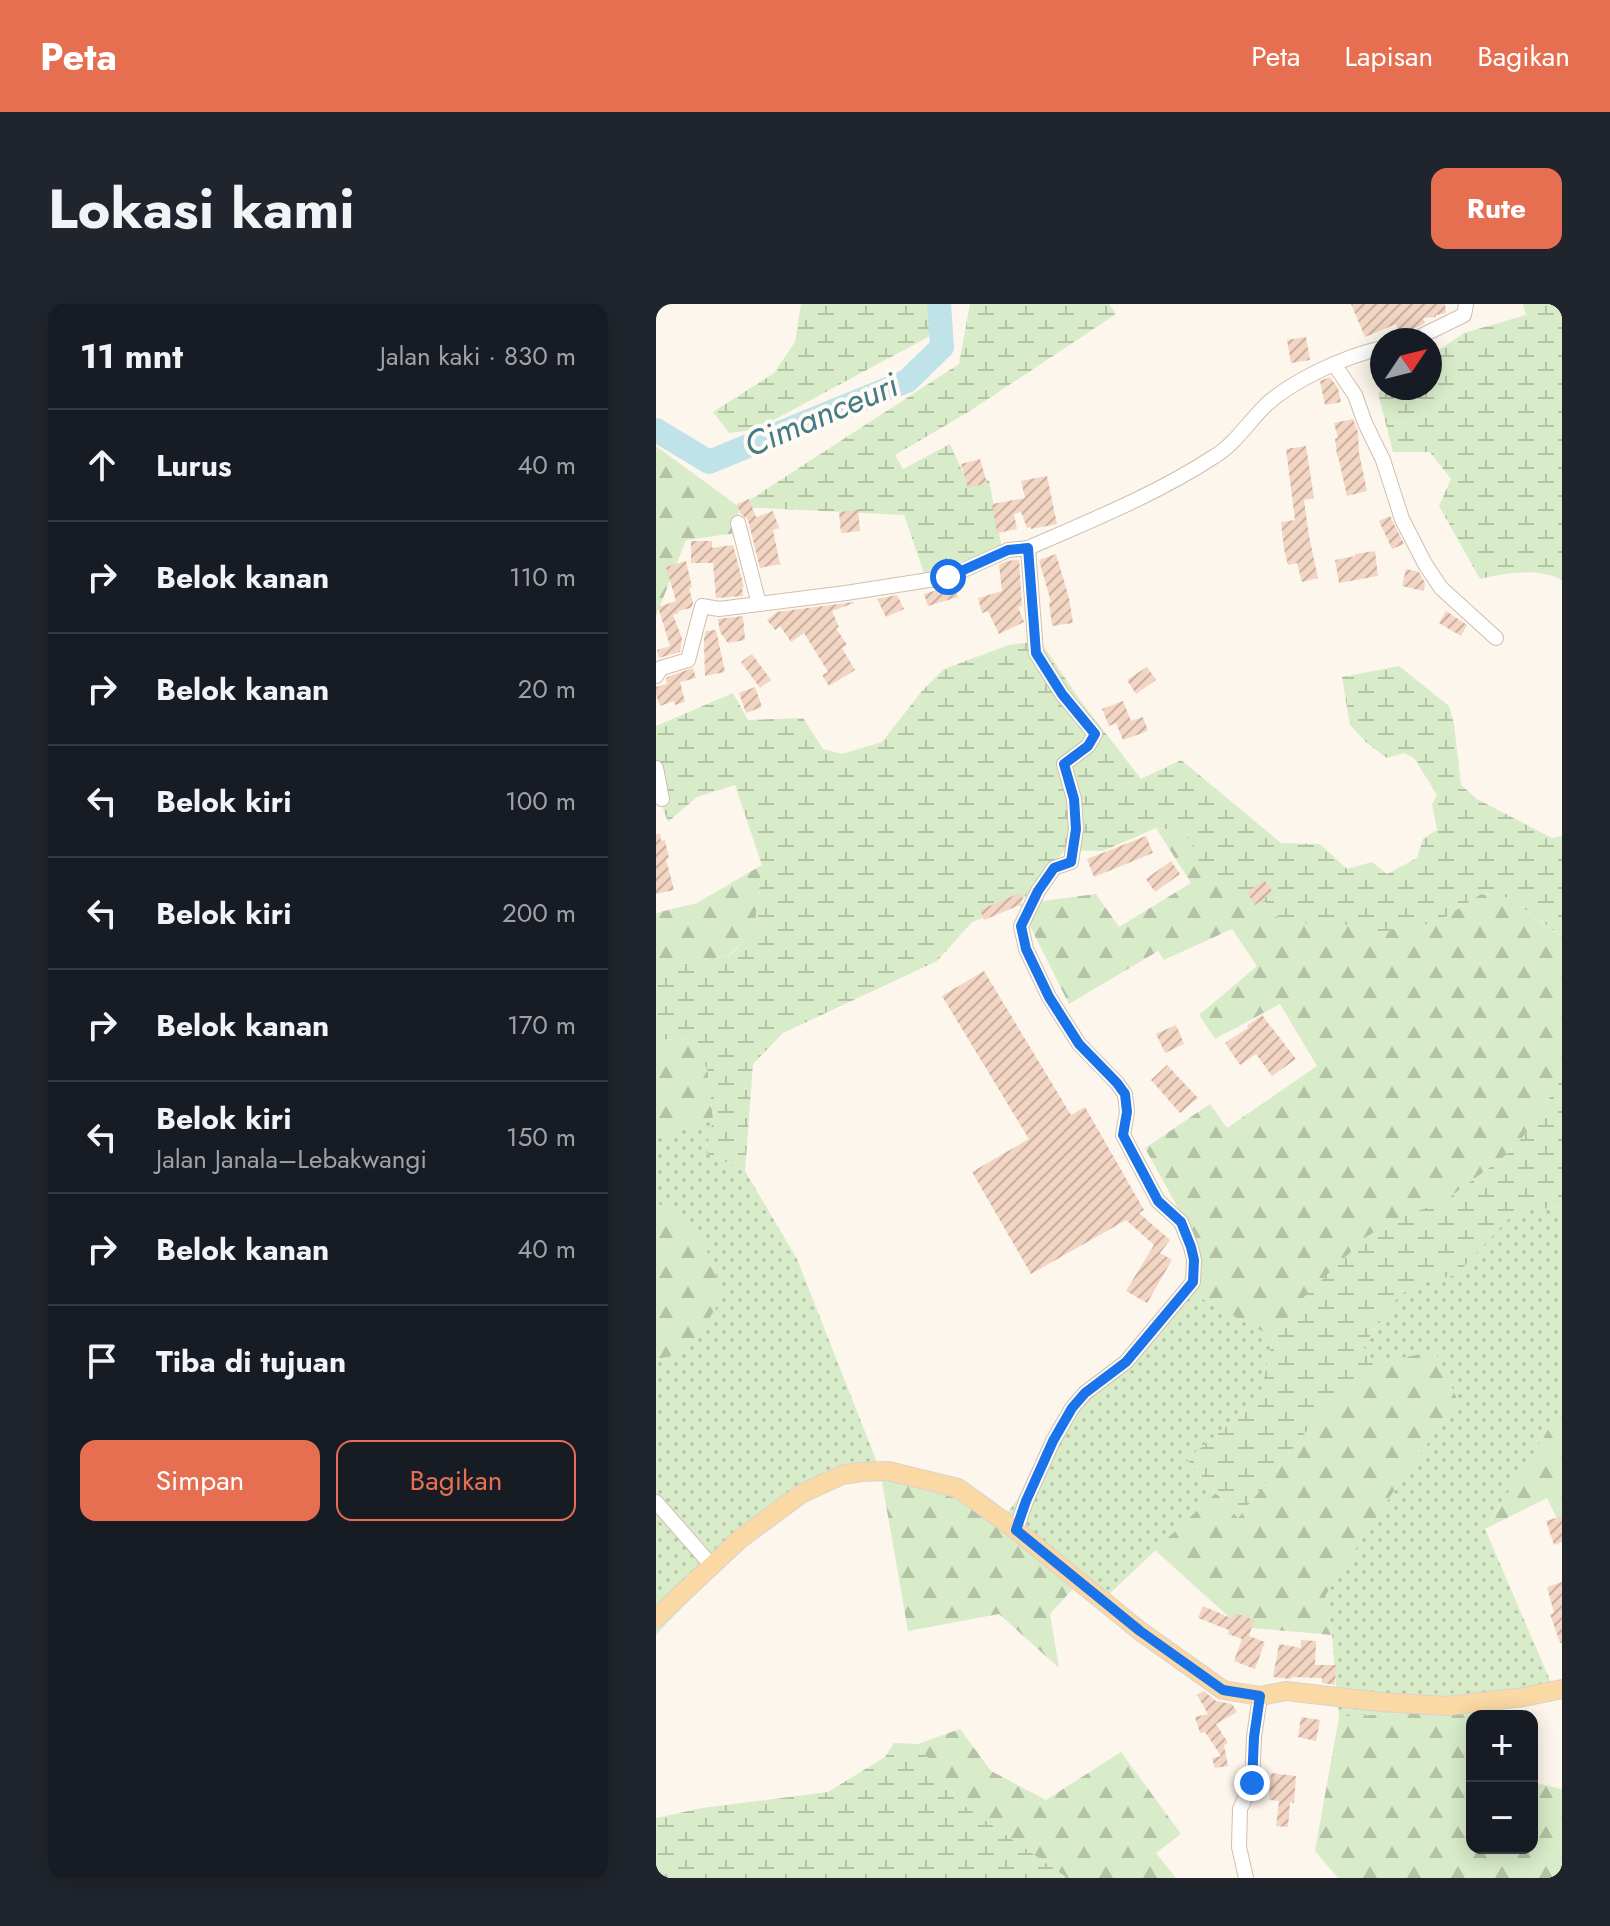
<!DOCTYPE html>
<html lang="id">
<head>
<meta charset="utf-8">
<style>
  body { margin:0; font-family:Jost,sans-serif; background:#20242c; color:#f1f3f6 }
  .controls { position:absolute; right:24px; bottom:24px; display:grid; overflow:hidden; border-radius:16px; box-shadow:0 4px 20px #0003 }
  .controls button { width:72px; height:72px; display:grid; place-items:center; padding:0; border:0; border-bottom:2px solid #363941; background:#171b24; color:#f1f3f6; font:40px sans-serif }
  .compass { position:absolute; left:714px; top:24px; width:72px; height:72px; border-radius:50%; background:#171b24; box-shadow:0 4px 20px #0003; rotate:55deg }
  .stop { position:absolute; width:24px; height:24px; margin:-18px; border:6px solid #1a73e8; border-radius:50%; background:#fff }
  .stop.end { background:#1a73e8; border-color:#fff; box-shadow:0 2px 8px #0008 }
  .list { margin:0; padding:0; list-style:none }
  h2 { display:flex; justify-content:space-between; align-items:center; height:104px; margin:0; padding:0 32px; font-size:34px }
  h2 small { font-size:26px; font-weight:400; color:#9ea1a6 }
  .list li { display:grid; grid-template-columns:52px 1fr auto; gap:24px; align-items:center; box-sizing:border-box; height:112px; padding:0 32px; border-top:2px solid #363941 }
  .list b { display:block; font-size:30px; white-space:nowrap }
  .list p { margin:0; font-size:26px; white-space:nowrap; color:#9ea1a6 }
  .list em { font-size:26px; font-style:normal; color:#9ea1a6 }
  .actions { display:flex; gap:16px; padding:24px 32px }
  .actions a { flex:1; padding:18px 0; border:2px solid #e76f51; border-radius:16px; text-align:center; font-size:28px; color:#e76f51 }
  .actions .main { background:#e76f51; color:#fff }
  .icon { flex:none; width:44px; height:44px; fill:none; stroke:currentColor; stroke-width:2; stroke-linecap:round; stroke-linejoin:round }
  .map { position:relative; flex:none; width:906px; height:1574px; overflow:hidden; border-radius:16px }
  header { display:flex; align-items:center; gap:48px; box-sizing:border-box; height:112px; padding:0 40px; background:#e76f51; color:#fff }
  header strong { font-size:38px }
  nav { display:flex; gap:44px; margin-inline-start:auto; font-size:28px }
  .intro { display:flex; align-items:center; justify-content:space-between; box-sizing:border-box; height:192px; padding:0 48px }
  h1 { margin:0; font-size:56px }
  .button { padding:20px 36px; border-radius:16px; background:#e76f51; color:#fff; font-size:28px; font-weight:700 }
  main { display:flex; gap:48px; padding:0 48px }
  aside { flex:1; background:#171b24; border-radius:16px; box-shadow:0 4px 20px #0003 }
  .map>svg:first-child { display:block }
  .grass { fill:url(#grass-dots) }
  .forest { fill:url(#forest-firs) }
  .wetland { fill:url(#wetland-marsh) }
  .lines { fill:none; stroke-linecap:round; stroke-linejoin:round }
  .river { stroke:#bfe3e8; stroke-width:24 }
  .building { fill:url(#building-hatch) }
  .minor-casing { stroke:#d1beb0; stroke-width:16 }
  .major-casing { stroke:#dad1cd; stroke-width:20 }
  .minor { stroke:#fff; stroke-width:14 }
  .major { stroke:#fbd9a5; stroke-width:18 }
  .route { stroke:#1a73e8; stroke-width:10 }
  .labels { text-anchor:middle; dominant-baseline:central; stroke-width:8; stroke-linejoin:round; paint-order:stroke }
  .water-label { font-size:34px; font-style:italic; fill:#437c86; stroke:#fffaf3 }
</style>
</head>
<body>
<header>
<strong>Peta</strong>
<nav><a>Peta</a><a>Lapisan</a><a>Bagikan</a></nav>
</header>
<div class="intro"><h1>Lokasi kami</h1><a class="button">Rute</a></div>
<main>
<aside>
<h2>11 mnt<small>Jalan kaki · 830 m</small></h2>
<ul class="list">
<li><svg class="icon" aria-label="ahead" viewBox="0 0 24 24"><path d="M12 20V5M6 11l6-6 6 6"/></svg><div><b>Lurus</b></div><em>40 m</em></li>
<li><svg class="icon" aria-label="right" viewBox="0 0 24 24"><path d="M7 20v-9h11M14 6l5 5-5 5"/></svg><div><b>Belok kanan</b></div><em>110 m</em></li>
<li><svg class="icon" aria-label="right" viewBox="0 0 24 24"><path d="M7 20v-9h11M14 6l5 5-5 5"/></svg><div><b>Belok kanan</b></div><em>20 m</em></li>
<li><svg class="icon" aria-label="left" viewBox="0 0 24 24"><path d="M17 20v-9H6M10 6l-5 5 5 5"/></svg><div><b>Belok kiri</b></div><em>100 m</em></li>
<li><svg class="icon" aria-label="left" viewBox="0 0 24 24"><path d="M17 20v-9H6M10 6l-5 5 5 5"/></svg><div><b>Belok kiri</b></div><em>200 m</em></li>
<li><svg class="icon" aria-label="right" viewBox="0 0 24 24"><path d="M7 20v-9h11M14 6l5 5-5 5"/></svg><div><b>Belok kanan</b></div><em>170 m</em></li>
<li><svg class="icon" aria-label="left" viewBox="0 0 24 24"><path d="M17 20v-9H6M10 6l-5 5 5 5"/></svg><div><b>Belok kiri</b><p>Jalan Janala–Lebakwangi</p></div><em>150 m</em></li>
<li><svg class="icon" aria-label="right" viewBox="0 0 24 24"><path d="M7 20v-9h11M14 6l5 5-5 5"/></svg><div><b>Belok kanan</b></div><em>40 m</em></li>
<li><svg class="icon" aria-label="arrive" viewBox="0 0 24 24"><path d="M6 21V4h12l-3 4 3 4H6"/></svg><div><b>Tiba di tujuan</b></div></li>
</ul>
<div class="actions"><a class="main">Simpan</a><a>Bagikan</a></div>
</aside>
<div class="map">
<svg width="906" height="1574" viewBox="0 0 906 1574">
  <defs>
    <pattern id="grass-dots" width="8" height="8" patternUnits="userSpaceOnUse" patternTransform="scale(2)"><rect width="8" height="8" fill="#d8ecc9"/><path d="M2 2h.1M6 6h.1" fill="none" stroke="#b4c2a5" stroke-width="1.8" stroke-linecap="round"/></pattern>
    <pattern id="forest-firs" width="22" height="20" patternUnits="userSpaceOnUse" patternTransform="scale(2)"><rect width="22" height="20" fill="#d8ecc9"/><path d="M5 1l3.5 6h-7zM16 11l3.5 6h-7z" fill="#b4c2a5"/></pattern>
    <pattern id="wetland-marsh" width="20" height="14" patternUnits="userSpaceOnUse" patternTransform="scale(2)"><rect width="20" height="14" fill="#d8ecc9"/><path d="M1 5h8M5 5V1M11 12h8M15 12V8" fill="none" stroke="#b4c2a5"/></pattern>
    <pattern id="building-hatch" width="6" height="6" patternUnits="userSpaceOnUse" patternTransform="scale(2)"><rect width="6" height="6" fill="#f3d5c3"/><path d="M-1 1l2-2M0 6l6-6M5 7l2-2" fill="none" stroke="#cab0a1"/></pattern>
  </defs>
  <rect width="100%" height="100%" fill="#fdf6ec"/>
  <g class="grass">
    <polygon points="57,814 50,849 89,867 141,955 224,1166 164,1184 83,1244 0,1331 0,1056 31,1047 44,928 0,898 0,835"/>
    <polygon points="906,903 906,1104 829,1225 899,1388 819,1405 683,1413 676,1331 669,1292 741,1182 802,1097 779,1048 717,1060 707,1042 744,990 769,978 800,970 857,910 876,906"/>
    <polygon points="528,985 617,1033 606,1084 587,1109 531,1155 560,1189 447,1296 349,1213 425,1100"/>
  </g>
  <g class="forest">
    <polygon points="0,142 83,203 80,229 30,236 0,312"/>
    <polygon points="500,524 530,527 549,571 577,594 609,598 629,622 676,615 711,630 780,619 825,590 854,594 904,632 906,631 906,773 877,822 849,852 786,899 745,912 644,997 617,1033 528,985 539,966 538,933 489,844 554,800 571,824 661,762 624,700 559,735 543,711 601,662 576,625 508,656 502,647 413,700 363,600 440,590 463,623 535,579"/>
    <polygon points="106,561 98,627 72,652 23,660 0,656 0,609 41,599"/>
    <polygon points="40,734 52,769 57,814 0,835 0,736"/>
    <polygon points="0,898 44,928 68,992 31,1047 0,1056"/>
    <polygon points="779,1047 802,1097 741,1182 669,1292 676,1331 584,1323 499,1246 560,1189 582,1214 679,1091 717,1060"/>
    <polygon points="906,1104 906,1225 891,1194 829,1225"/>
    <polygon points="224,1166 349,1213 423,1278 394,1310 403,1364 343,1310 252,1327"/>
    <polygon points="819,1405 822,1412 816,1412 816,1544 876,1544 876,1478 906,1485 906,1574 682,1574 659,1547 683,1413"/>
    <polygon points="304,1425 335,1467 390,1496 465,1448 525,1530 500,1549 520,1574 411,1574 303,1498 262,1440"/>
  </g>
  <g class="wetland">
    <polygon points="145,0 277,0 281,19 272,33 99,126 73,129 57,108 118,69 139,38"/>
    <polygon points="314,0 453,0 460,10 314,107 239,151 247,165 294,140 312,180 333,176 346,245 268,269 248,211 83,203 303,60"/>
    <path d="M 867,0 L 906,0 L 906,276 C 883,263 849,269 824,275 L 783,202 L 795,175 L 774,148 L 737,148 L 722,89 L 729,84 L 774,84 L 774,52 L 808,29 L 870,11 Z"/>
    <polygon points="384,337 424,396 485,475 525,456 625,539 664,540 691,565 716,558 731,570 761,554 767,535 781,526 776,500 781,491 758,454 748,449 731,454 712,440 694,421 686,373 743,362 793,402 798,420 805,481 821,495 896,534 906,532 906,631 905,632 854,594 825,590 780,619 711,630 676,615 629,622 609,598 577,594 549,571 530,527 500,524 447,547 409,546 363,600 316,618 281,657 127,729 97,760 89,867 50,849 57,814 52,769 40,734 0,736 0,656 23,660 73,652 98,627 106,561 79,481 41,493 12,518 0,485 0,422 77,389 92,416 147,414 167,445 186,450 226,438 266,387 288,365 353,341"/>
    <polygon points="906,773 906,903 876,906 857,910 800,971 769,978 744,990 707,1042 717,1060 679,1091 582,1214 531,1155 587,1109 606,1084 617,1033 644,997 710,933 745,912 786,899 849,852 877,822"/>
    <polygon points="238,1439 262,1440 303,1498 411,1574 0,1574 0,1514 46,1504 172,1488 229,1453"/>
  </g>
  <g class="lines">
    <polyline class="river" points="0,126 53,158 251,77 286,43 283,0"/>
  </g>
  <g class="building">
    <polygon points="695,0 789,0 790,9 780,11 780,13 767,14 769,19 753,27 748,33 744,34 740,20 709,33"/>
    <polygon points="650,33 654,56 635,59 631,36"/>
    <polygon points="674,73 682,84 685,98 669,101 664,77"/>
    <polygon points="697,115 702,128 703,149 711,187 691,192 682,152 681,152 679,134 682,134 678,119"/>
    <polygon points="650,142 658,194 648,196 653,232 662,274 646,278 641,259 632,261 628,245 625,218 639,216 630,145"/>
    <polygon points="324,155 331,179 312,184 305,160"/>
    <polygon points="391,172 401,220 375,225 375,223 371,224 365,208 358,210 361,225 341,229 336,200 369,194 365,177"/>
    <polygon points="93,195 100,213 117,207 123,224 117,226 124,260 104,264 92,216 84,209 81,200"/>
    <polygon points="202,206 204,227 185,229 183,208"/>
    <polygon points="734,212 748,240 736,245 723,217"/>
    <polygon points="35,237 56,237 56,244 77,241 88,283 86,283 87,292 60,294 57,259 35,259"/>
    <polygon points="719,247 722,272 683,279 679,256 699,252 699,250"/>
    <polygon points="400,250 413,294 417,319 396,322 393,298 395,298 383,256"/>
    <polygon points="363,256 366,302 362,303 368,318 343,330 332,307 326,309 322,294 346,287 343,261 351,257"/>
    <polygon points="30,257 36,283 33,284 37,299 35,304 22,307 23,309 17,311 26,334 24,348 3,354 1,346 14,342 2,303 20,297 10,263"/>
    <polygon points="750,265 763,268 769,279 768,287 746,282"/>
    <polygon points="298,281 302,293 272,302 268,290"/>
    <polygon points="241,291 248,305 230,313 221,295"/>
    <polygon points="198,298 198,299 176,307 183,323 180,324 191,341 186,344 199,366 173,382 166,371 172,368 148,329 135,338 124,322 119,326 111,316 121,308"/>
    <polygon points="790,307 811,321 805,332 783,319"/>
    <polygon points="87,312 89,336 72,339 64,328 62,315"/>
    <polygon points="60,326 69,368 49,372 48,335 50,327"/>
    <polygon points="96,350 115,376 104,384 85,358"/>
    <polygon points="491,363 500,376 480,390 471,376"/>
    <polygon points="37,364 40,374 24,378 29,398 19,401 18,397 4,402 0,391 0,383 11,380 10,375 11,373"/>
    <polygon points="99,383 106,403 90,409 83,389"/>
    <polygon points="467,397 475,417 487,413 492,427 467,436 460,419 453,422 446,405"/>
    <polygon points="0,530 4,530 5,537 9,536 13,554 10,555 18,586 0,590"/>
    <polygon points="490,532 497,549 438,573 431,555"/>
    <polygon points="515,557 524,570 499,588 490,575"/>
    <polygon points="608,576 617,588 599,601 591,588"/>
    <polygon points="364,589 367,595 364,601 328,616 324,606"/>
    <polygon points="328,667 415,811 429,803 488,906 483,909 514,936 504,949 516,956 491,999 470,987 498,941 470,916 375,970 316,868 373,835 286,692"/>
    <polygon points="606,711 640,755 616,772 600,750 584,761 569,739 592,724 591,722"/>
    <polygon points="520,721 528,740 509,749 500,730"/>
    <polygon points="511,761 542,794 524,809 495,776"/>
    <polygon points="906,1212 906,1238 898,1241 890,1217"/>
    <polygon points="906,1278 906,1339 904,1339 894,1310 898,1309 891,1283"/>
    <polygon points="547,1302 577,1315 579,1309 598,1316 593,1332 609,1338 599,1365 578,1357 586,1335 572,1330 573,1326 542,1314"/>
    <polygon points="645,1336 660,1337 659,1361 680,1361 679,1381 666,1379 666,1374 635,1373 635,1375 617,1373 623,1340 645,1344"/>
    <polygon points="548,1387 560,1397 576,1400 581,1408 560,1420 572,1439 568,1441 572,1462 559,1464 556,1454 565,1452 549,1428 544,1429 539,1413 552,1410 541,1391"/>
    <polygon points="645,1413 664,1416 660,1437 642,1433"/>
    <polygon points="615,1469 640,1472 638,1499 634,1498 632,1523 620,1522 623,1497 613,1496"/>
  </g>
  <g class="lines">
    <g class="minor-casing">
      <g id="minor">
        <polyline points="757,36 808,11 810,0"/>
        <polyline points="678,60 699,91 709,119 727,156 746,215 769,260 785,284 840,334"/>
        <polyline points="82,219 103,300"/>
        <path d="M 0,372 L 5,364 L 32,356 L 46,302 L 63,305 L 103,300 L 190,289 L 292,273 L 352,246 L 372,244 C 436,216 501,190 559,152 C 579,140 594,116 611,100 C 639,75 690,52 726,44"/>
        <polyline points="0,464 6,495"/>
        <polyline points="0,1198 57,1263"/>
        <polyline points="360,1226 370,1197 397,1137 416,1104 429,1089 470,1058 537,978 538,956 535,943 525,918 502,897 467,831 471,808 469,790 461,779 423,740 393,693 370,645 365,622 382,587 398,564 415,558 420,525 418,495 408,460 432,442 439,430 406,390 380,349 372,244"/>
        <polyline points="590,1574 583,1543 584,1505 596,1479 598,1433 604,1392"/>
      </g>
    </g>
    <g class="major-casing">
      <polyline id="major" points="0,1314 84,1235 145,1190 186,1171 205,1168 232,1167 302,1184 360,1226 484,1327 567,1386 604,1392 630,1387 725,1398 791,1402 868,1393 906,1385"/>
    </g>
    <use href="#minor" class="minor"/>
    <use href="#major" class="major"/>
  </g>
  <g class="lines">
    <polyline class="route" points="292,273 352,246 372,244 380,349 406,390 439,430 432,442 408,460 418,495 420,525 415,558 398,564 382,587 365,622 370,645 393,693 423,740 461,779 469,790 471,808 467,831 502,897 525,918 535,943 538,956 537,978 470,1058 429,1089 416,1104 397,1137 370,1197 360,1226 484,1327 567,1386 604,1392 598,1433 596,1479"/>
  </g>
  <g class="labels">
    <g class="water-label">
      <text transform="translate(165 111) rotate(-23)">Cimanceuri</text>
    </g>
  </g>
</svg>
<div class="controls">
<button>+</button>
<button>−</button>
</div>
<svg class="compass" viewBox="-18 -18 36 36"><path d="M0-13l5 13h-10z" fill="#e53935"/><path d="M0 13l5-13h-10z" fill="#9ea1a6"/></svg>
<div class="stop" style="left:292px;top:273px"></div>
<div class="stop end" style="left:596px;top:1479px"></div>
</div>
</main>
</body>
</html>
